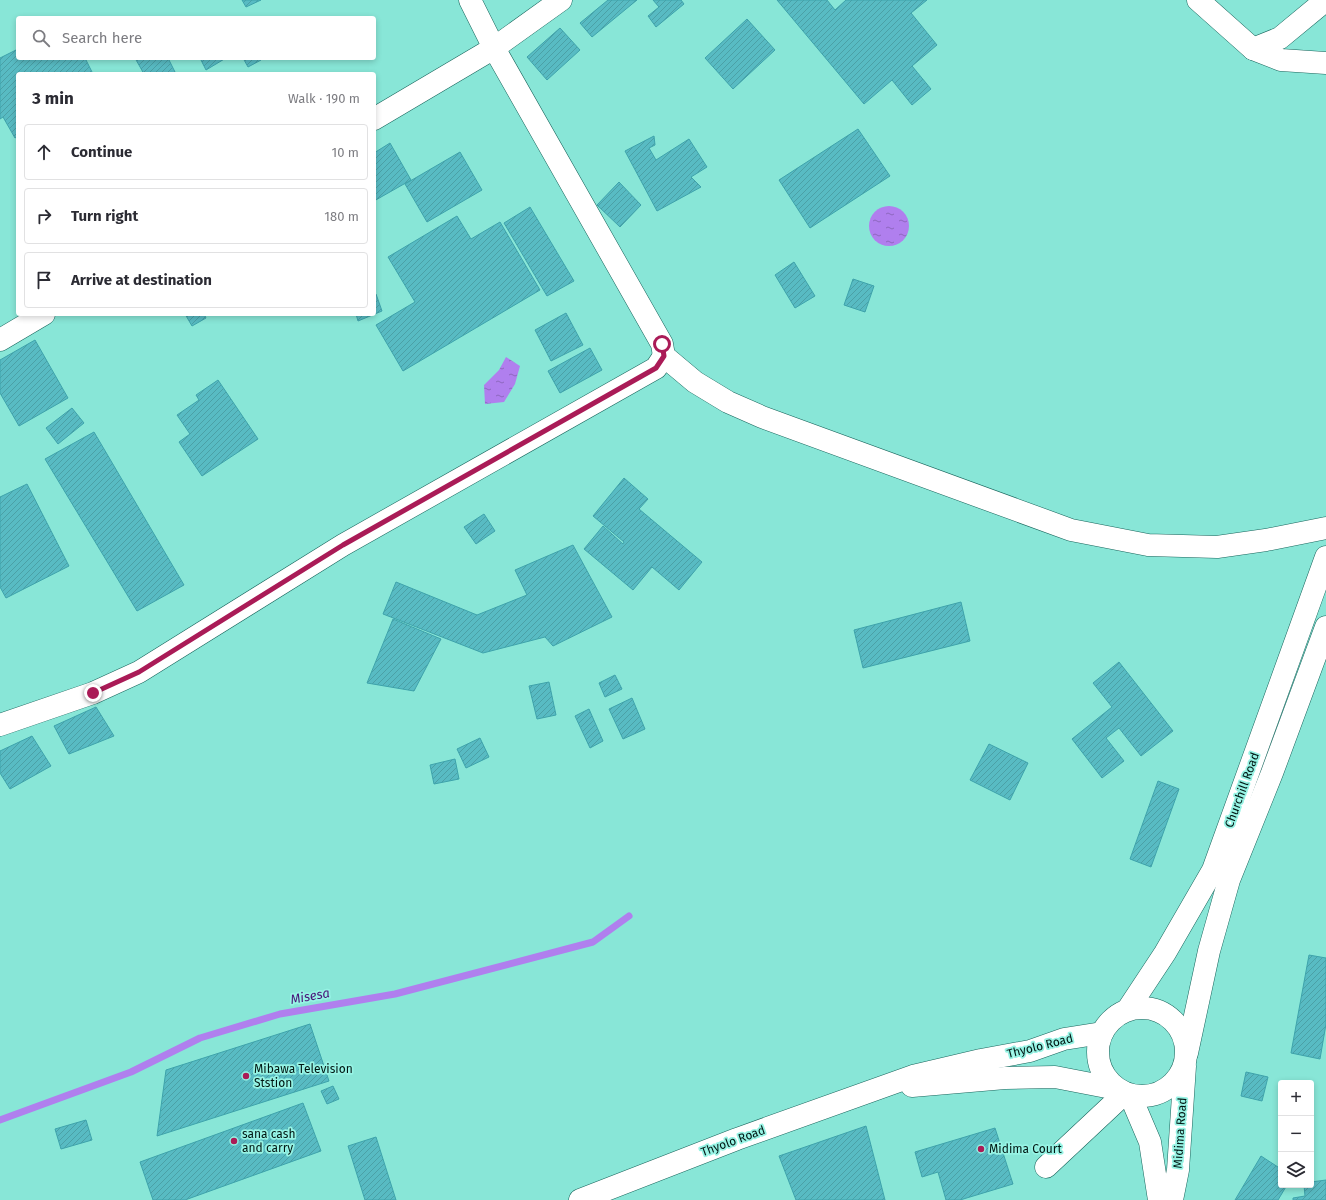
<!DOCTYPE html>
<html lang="en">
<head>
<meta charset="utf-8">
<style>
  body { margin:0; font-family:"Fira Sans",sans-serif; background:#f2f2f3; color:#2b2b33 }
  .controls { position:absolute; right:12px; bottom:12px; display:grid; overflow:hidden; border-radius:4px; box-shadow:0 2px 6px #0003 }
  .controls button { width:36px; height:36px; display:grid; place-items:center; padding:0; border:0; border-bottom:1px solid #e1e1e2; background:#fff; color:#2b2b33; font:20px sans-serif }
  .stop { position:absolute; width:12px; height:12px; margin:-9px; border:3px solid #aa1b57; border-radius:50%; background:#fff }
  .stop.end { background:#aa1b57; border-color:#fff; box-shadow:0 1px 4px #0008 }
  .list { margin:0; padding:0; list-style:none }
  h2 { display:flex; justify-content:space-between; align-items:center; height:52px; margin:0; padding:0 16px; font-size:17px }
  h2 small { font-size:13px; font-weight:400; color:#7c7c81 }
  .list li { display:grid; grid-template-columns:26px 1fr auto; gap:12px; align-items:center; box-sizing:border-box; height:56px; margin:0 8px 8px; padding:0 8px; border:1px solid #e1e1e2; border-radius:4px }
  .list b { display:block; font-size:15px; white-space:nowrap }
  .list em { font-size:13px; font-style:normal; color:#7c7c81 }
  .icon { flex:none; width:22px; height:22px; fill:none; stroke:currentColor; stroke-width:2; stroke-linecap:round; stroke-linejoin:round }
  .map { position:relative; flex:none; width:1326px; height:1200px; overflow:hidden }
  .search { position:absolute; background:#fff; box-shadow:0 2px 6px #0003; left:16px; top:16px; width:360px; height:44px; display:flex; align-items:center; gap:10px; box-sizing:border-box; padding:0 14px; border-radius:4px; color:#7c7c81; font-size:15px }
  .panel { position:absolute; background:#fff; box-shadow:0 2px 6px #0003; left:16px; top:72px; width:360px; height:244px; border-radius:4px }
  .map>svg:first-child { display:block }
  .water { fill:url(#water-ripples) }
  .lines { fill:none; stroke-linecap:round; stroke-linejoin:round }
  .stream { stroke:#b07fee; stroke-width:7 }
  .building { fill:url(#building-hatch); stroke:#3ea3ab }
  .minor-casing { stroke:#18655c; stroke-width:23 }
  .major-casing { stroke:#18655c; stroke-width:23 }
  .highway-casing { stroke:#18655c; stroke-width:23 }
  .minor { stroke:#fff; stroke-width:22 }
  .major { stroke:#fff; stroke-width:22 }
  .highway { stroke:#fff; stroke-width:22 }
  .route { stroke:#aa1b57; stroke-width:5 }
  .poi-dot { fill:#aa1b57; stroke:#96f3e4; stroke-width:1.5 }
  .labels { text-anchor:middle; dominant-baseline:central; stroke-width:3.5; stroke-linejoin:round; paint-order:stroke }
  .street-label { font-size:12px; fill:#001612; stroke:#96f3e4 }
  .poi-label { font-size:12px; fill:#001612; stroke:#96f3e4; text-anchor:start }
  .water-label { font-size:13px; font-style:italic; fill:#481377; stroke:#96f3e4 }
</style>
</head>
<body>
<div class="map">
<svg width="1326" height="1200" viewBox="0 0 1326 1200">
  <defs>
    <pattern id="water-ripples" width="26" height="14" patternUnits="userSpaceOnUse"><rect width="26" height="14" fill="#b07fee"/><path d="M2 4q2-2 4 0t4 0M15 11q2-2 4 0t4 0" fill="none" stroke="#8d67bf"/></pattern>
    <pattern id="building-hatch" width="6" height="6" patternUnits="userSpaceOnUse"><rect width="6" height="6" fill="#58bbc3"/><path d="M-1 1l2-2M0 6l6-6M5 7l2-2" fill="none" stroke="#4ba0a6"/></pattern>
  </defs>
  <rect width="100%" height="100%" fill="#88e6d7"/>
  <g class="water">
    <circle cx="889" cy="226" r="20"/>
    <polygon points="506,357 520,366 515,384 504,402 485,404 484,385 499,370"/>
  </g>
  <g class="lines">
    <polyline class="stream" points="0,1120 131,1072 200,1038 280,1014 395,994 593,942 629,916"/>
  </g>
  <g class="building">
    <polygon points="242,0 261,0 246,7"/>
    <polygon points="608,0 637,0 592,37 580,23"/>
    <polygon points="653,0 681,0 684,4 656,27 648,16 659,7"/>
    <polygon points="777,0 827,0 835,10 846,0 927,0 911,13 937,45 912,66 931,89 912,105 892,80 864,104"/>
    <polygon points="747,19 775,50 733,89 705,58"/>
    <polygon points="560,28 580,50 547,80 527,57"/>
    <polygon points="18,49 18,58 85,58 93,74 18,74 18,136 15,138 3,117 0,119 0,58"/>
    <polygon points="135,58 168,58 176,74 144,74"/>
    <polygon points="200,58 226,58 206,70"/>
    <polygon points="243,58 260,58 261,60 248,67"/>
    <polygon points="858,129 890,176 810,228 779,180"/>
    <polygon points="654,136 655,145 649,148 656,160 689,139 707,167 691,177 701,187 657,211 625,151"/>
    <polygon points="390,143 411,180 374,201 374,153"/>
    <polygon points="460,152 482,190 427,222 405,184"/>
    <polygon points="619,182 641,205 620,227 597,205"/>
    <polygon points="530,207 574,281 547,296 504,223"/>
    <polygon points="457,216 471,239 500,222 540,290 403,371 376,325 415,302 388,257"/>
    <polygon points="794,262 815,296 795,308 775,275"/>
    <polygon points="853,279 874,286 865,312 844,305"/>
    <polygon points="376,294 382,311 358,321 356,314 374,314 374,295"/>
    <polygon points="566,313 583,345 551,361 535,330"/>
    <polygon points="185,314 204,314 206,318 192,326"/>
    <polygon points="35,340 68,398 19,426 0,393 0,360"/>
    <polygon points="590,348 602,370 560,393 548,371"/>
    <polygon points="218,380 258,439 202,476 179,442 190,434 177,415 199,400 196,395"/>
    <polygon points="72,408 84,423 58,444 46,428"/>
    <polygon points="94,432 184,585 137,611 45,459"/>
    <polygon points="624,478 648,499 639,509 702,562 679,590 652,567 633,590 584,549 603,526 623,544 624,542 593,516"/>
    <polygon points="27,484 69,566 6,598 0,587 0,497"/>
    <polygon points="484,514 495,531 476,544 464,527"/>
    <polygon points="573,545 612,617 553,646 545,637 483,653 383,614 396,582 477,615 527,595 515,570"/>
    <polygon points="961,602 970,641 863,668 854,630"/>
    <polygon points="393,619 441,639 414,691 367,683"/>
    <polygon points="1119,662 1173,731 1141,756 1119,728 1106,738 1124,761 1102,778 1072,739 1112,707 1093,683"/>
    <polygon points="615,675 622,689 605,697 599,683"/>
    <polygon points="549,682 556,715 537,719 529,686"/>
    <polygon points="632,698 645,729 623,739 609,709"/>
    <polygon points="96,707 114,736 69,754 54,726"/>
    <polygon points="589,709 603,741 590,748 575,716"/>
    <polygon points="32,736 51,766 10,789 0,773 0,751"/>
    <polygon points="480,738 489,757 466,768 457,749"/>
    <polygon points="989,744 1028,763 1010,800 970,780"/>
    <polygon points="455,759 459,779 434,784 430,765"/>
    <polygon points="1158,781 1179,789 1151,867 1130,859"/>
    <polygon points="1309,955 1326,958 1326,1024 1320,1059 1291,1053"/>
    <polygon points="310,1024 329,1081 157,1136 166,1070"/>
    <polygon points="1246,1072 1268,1077 1262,1101 1241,1096"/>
    <polygon points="333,1086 339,1099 327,1104 321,1091"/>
    <polygon points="303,1103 321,1151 185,1200 153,1200 140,1162"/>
    <polygon points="86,1120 92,1140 61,1149 55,1129"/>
    <polygon points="866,1126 885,1200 796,1200 779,1156"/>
    <polygon points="995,1128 1013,1184 960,1200 946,1200 938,1172 922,1177 915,1152"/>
    <polygon points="376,1137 396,1200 365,1200 348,1146"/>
    <polygon points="1261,1156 1281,1169 1281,1185 1287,1185 1278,1200 1235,1200"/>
    <polygon points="1326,1180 1326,1200 1293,1200 1293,1198 1305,1196 1304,1185 1311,1185 1311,1182"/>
  </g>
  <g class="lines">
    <g class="minor-casing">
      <g id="minor">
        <polyline points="470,0 494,48 662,344 664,356 695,382 728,402 762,417 1071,530 1148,545 1217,547 1266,540 1326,528"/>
        <polyline points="1198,0 1253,49 1281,60 1326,63"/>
        <polyline points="1253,49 1280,38 1326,0"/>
        <polyline points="374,119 494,48 561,0"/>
        <polyline points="0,340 44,314"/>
        <polyline points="0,725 93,693 139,672 343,545 656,368 664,356"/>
        <polyline points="1046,1167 1125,1093"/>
      </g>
    </g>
    <g class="major-casing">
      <g id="major">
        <polyline points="1130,1095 1150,1142 1159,1200"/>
        <polyline points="1172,1200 1178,1170 1185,1066"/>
      </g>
    </g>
    <g class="highway-casing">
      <g id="highway">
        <circle cx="1142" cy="1052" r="44"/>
        <polyline points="1128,1009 1165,953 1213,870 1326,557"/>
        <polyline points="1187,1053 1209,951 1229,880 1272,773 1326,627"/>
        <polyline points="912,1086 1005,1078 1055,1077 1117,1089"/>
        <polyline points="580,1200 737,1139 913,1076 981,1060 1030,1051 1064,1039 1102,1033"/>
      </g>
    </g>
    <use href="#minor" class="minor"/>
    <use href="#major" class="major"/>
    <use href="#highway" class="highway"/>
  </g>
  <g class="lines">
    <polyline class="route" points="93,693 139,672 343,545 656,368 664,356 662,344"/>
  </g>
  <g class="poi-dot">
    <circle cx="246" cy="1076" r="4"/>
    <circle cx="234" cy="1141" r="4"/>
    <circle cx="981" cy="1149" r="4"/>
  </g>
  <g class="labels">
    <g class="street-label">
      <text transform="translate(1242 790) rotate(-70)">Churchill Road</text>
      <text transform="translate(1040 1046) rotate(-14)">Thyolo Road</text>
      <text transform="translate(1180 1133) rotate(-86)">Midima Road</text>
      <text transform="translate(733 1141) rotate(-20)">Thyolo Road</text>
    </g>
    <g class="poi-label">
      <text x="254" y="1069">Mibawa Television<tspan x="254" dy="14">Ststion</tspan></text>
      <text x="242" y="1134">sana cash<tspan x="242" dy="14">and carry</tspan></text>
      <text x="989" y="1149">Midima Court</text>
    </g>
    <g class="water-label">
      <text transform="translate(310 996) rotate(-10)">Misesa</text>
    </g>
  </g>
</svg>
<div class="controls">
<button>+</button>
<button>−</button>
<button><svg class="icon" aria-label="layers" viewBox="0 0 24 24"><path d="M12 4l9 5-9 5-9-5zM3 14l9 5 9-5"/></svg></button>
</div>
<div class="stop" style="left:662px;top:344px"></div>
<div class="stop end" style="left:93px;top:693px"></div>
<div class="search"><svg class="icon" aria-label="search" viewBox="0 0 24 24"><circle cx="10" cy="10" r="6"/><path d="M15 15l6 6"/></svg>Search here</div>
<section class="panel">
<h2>3 min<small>Walk · 190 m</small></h2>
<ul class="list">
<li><svg class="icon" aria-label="ahead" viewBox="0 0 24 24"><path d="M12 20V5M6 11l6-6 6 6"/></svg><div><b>Continue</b></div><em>10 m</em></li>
<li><svg class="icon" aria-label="right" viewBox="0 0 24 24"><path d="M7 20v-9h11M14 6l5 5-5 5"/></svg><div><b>Turn right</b></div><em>180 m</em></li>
<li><svg class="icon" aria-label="arrive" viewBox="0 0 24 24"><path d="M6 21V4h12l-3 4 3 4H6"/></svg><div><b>Arrive at destination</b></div></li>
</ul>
</section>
</div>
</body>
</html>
